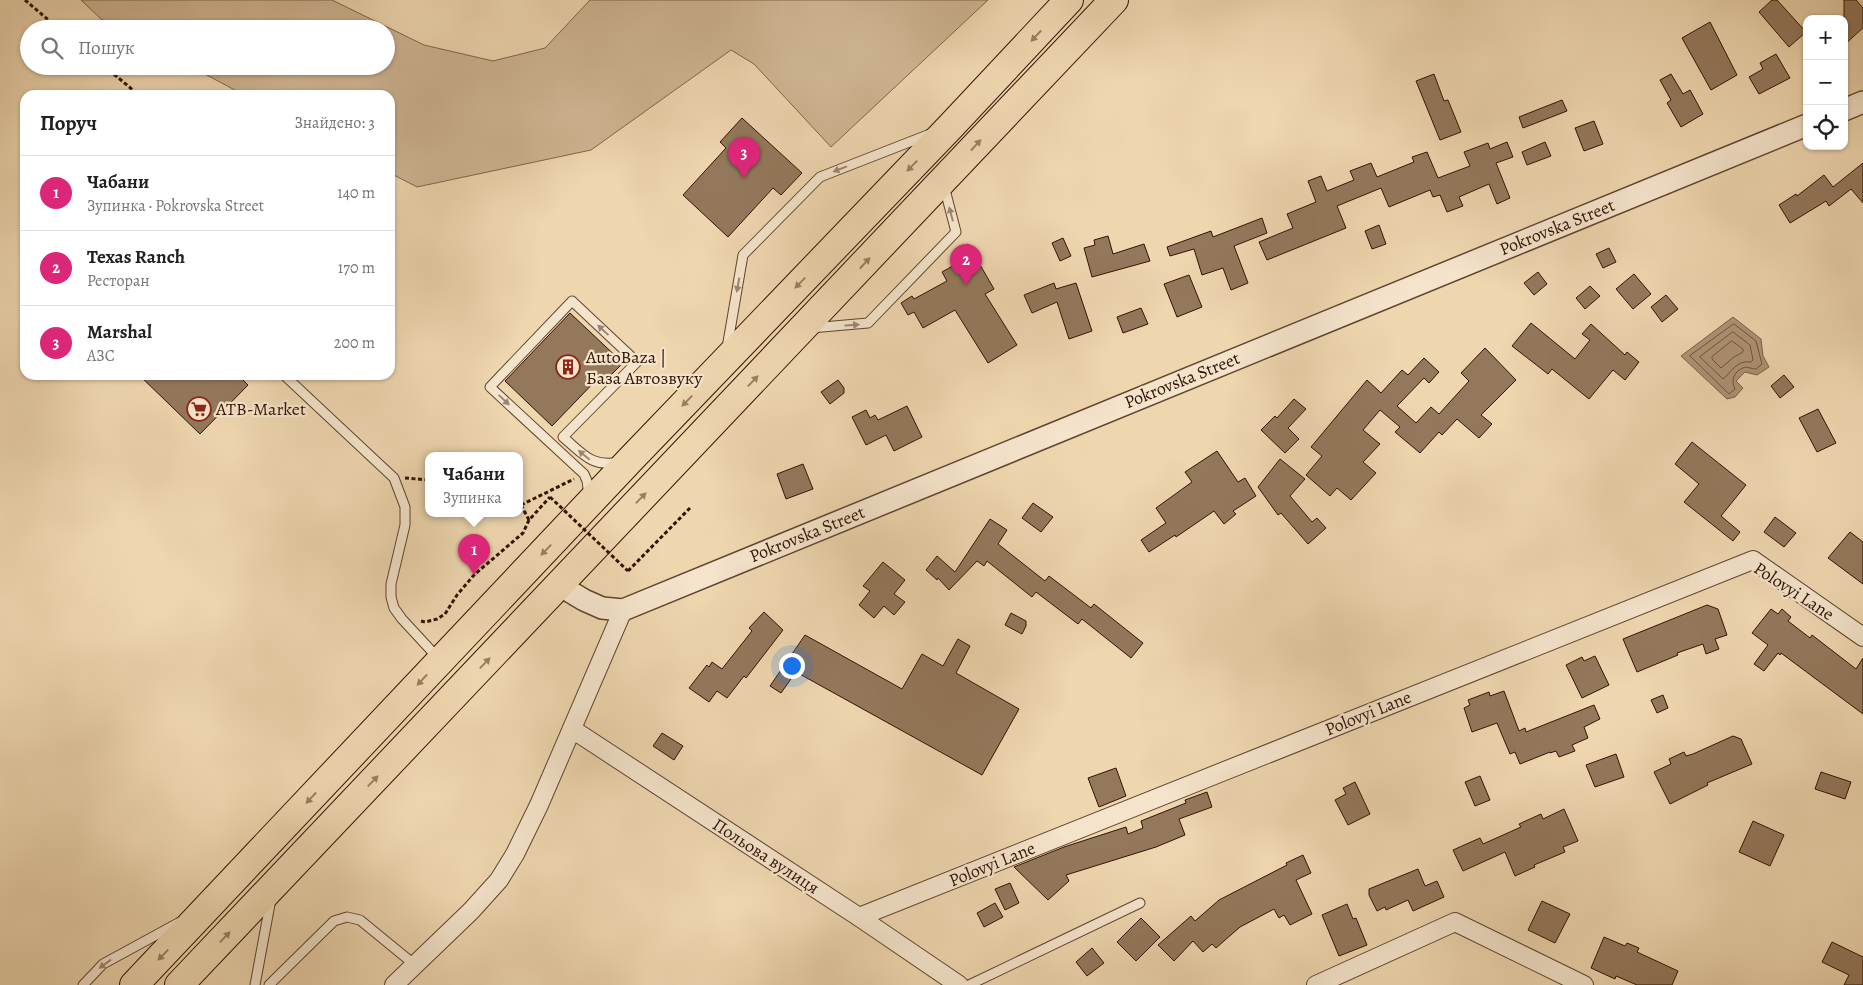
<!DOCTYPE html>
<html lang="uk">
<head>
<meta charset="utf-8">
<style>
  body { margin:0; font-family:Alegreya,serif; background:#f2f2f2; color:#202124 }
  .controls { position:absolute; right:15px; top:15px; display:grid; overflow:hidden; border-radius:10px; box-shadow:0 1px 4px #0004 }
  .controls button { width:45px; height:45px; display:grid; place-items:center; padding:0; border:0; border-bottom:1px solid #e0e0e0; background:#fff; color:#202124; font:25px sans-serif }
  .you { position:absolute; left:791px; top:665px; width:18px; height:18px; margin:-12px; border:4px solid #fff; border-radius:50%; background:#1a73e8; box-shadow:0 0 0 8px #1a73e833 }
  .badge { display:grid; place-items:center; width:32px; height:32px; border-radius:50%; background:#db2777; color:#fff; font-size:16px; font-weight:700 }
  .pin { position:absolute; translate:-50% -41px; filter:drop-shadow(0 1px 2px #0008) }
  .pin::after { content:''; position:absolute; top:26px; width:18px; height:15px; background:inherit; clip-path:polygon(0 0,100% 0,50% 100%) }
  .popup { position:absolute; left:425px; top:452px; width:98px; height:65px; box-sizing:border-box; display:grid; place-content:center; border-radius:10px; background:#fff; filter:drop-shadow(0 1px 4px #0005); font-size:16px; white-space:nowrap; color:#757577 }
  .popup b { font-size:19px; color:#202124 }
  .popup::after { content:''; position:absolute; left:50%; top:100%; margin-left:-10px; border:10px solid transparent; border-top-color:#fff }
  .list { margin:0; padding:0; list-style:none }
  h2 { display:flex; justify-content:space-between; align-items:center; height:65px; margin:0; padding:0 20px; font-size:21px }
  h2 small { font-size:16px; font-weight:400; color:#757577 }
  .list li { display:grid; grid-template-columns:32px 1fr auto; gap:15px; align-items:center; box-sizing:border-box; height:75px; padding:0 20px; border-top:1px solid #e0e0e0 }
  .list b { display:block; font-size:19px; white-space:nowrap }
  .list p { margin:0; font-size:16px; white-space:nowrap; color:#757577 }
  .list em { font-size:16px; font-style:normal; color:#757577 }
  .icon { flex:none; width:28px; height:28px; fill:none; stroke:currentColor; stroke-width:2; stroke-linecap:round; stroke-linejoin:round }
  .map { position:relative; flex:none; width:1863px; height:985px; overflow:hidden }
  .search { position:absolute; background:#fff; box-shadow:0 1px 4px #0004; left:20px; top:20px; width:375px; height:55px; display:flex; align-items:center; gap:12px; box-sizing:border-box; padding:0 18px; border-radius:28px; color:#757577; font-size:19px }
  .panel { position:absolute; background:#fff; box-shadow:0 1px 4px #0004; left:20px; top:90px; width:375px; height:290px; border-radius:15px }
  .map>svg:first-child { display:block }
  .green { fill:#ceb592; stroke:#80644a }
  .water { fill:#ae9375; stroke:#7c5f47 }
  .lines { fill:none; stroke-linecap:round; stroke-linejoin:round }
  .shore { stroke:#70523c; stroke-width:1 }
  .building { fill:#94785c; stroke:#321203 }
  .service-casing { stroke:#61432e; stroke-width:11 }
  .minor-casing { stroke:#61432e; stroke-width:20 }
  .tertiary-casing { stroke:#61432e; stroke-width:24 }
  .trunk-casing { stroke:#321203; stroke-width:30 }
  .path { stroke:#321203; stroke-width:3; stroke-dasharray:4 2.5; stroke-linecap:butt }
  .service { stroke:#f4e4cb; stroke-width:9 }
  .minor { stroke:#f4e4cb; stroke-width:18 }
  .tertiary { stroke:#f4e4cb; stroke-width:21 }
  .trunk { stroke:#eed6af; stroke-width:28 }
  .path-bridge { stroke:#321203; stroke-width:3; stroke-dasharray:4 2.5; stroke-linecap:butt }
  .oneway { fill:#997e62 }
  .oneway2 { fill:#9d8671 }
  .labels { text-anchor:middle; dominant-baseline:central; stroke-width:4.5; stroke-linejoin:round; paint-order:stroke }
  .street-label { font-size:18px; fill:#321203; stroke:#f4e4cb }
  .poi-label { font-size:18px; fill:#321203; stroke:#f4e4cb; text-anchor:start }
</style>
</head>
<body>
<div class="map">
<svg width="1863" height="985" viewBox="0 0 1863 985">
  <rect width="100%" height="100%" fill="#eed6af"/>
  <filter id="stains"><feTurbulence type="fractalNoise" baseFrequency=".004" numOctaves="4"/><feColorMatrix values="0 0 0 0 .2 0 0 0 0 .09 0 0 0 0 .02 0 0 0 .5 -.17"/></filter>
  <radialGradient id="worn" r=".72"><stop offset=".6" stop-color="#630" stop-opacity="0"/><stop offset="1" stop-color="#630" stop-opacity=".3"/></radialGradient>
  <polygon class="green" points="81,0 332,0 424,45 493,61 545,48 590,0 988,0 831,147 754,64 731,50 591,150 417,187 390,173 390,95 244,95 190,66 386,66 386,29 120,29 101,19"/>
  <polygon class="water" points="1733,317 1761,339 1763,356 1769,367 1757,375 1745,372 1736,381 1743,388 1735,397 1727,399 1681,356"/>
  <g class="lines">
    <g class="shore">
      <path d="M 1734,324 L 1756,341 L 1762,364 L 1756,369 C 1752,369 1746,366 1743,368 C 1733,372 1731,381 1735,389 L 1729,394 L 1690,356 Z"/>
      <path d="M 1733,332 L 1750,345 L 1753,360 L 1751,362 C 1736,360 1732,372 1723,379 L 1700,357 Z"/>
      <polygon points="1732,341 1743,349 1743,352 1734,357 1721,368 1712,359 1712,357"/>
    </g>
  </g>
  <g class="building">
    <polygon points="1772,0 1777,0 1806,32 1789,47 1759,12"/>
    <polygon points="1844,0 1856,0 1863,8 1863,28 1844,45"/>
    <polygon points="1710,22 1737,75 1711,90 1682,38"/>
    <polygon points="1776,54 1790,78 1759,94 1749,77 1763,69 1760,63"/>
    <polygon points="1434,74 1444,101 1448,100 1461,132 1440,140 1416,81"/>
    <polygon points="1671,74 1683,94 1690,90 1703,114 1681,127 1667,103 1671,100 1660,80"/>
    <polygon points="1562,100 1567,111 1523,128 1519,117"/>
    <polygon points="742,118 802,173 781,195 773,188 728,237 683,195 726,148 720,142"/>
    <polygon points="1594,121 1603,144 1584,151 1575,128"/>
    <polygon points="1507,142 1513,157 1496,163 1510,198 1497,204 1489,184 1459,197 1463,206 1447,212 1440,195 1433,197 1430,190 1389,207 1381,188 1337,206 1346,228 1267,260 1259,242 1293,228 1287,214 1316,202 1308,181 1321,176 1327,191 1354,180 1350,171 1371,163 1377,177 1414,162 1412,157 1427,152 1438,178 1470,166 1464,152 1488,143 1490,149"/>
    <polygon points="1545,142 1551,156 1527,165 1522,152"/>
    <polygon points="1863,163 1863,203 1851,189 1829,206 1826,201 1790,223 1779,205 1796,194 1797,196 1824,175 1833,187"/>
    <polygon points="1262,218 1267,233 1234,246 1248,283 1231,290 1223,268 1202,275 1194,249 1170,256 1167,247 1211,231 1213,237"/>
    <polygon points="1379,225 1386,244 1372,249 1365,231"/>
    <polygon points="1108,236 1113,254 1144,244 1150,261 1092,277 1084,248 1095,245 1094,240"/>
    <polygon points="1063,238 1071,256 1060,261 1052,243"/>
    <polygon points="968,244 994,289 985,294 1017,345 988,363 955,310 923,328 914,312 908,315 901,303 912,296 914,299 947,281 942,272 958,263 952,253"/>
    <polygon points="1609,248 1616,262 1603,268 1596,254"/>
    <polygon points="1538,272 1547,284 1534,295 1524,283"/>
    <polygon points="1634,274 1651,294 1633,309 1616,289"/>
    <polygon points="1189,275 1202,307 1177,317 1164,284"/>
    <polygon points="1054,283 1056,289 1076,283 1092,331 1069,339 1057,302 1032,313 1024,295"/>
    <polygon points="1590,286 1600,296 1585,309 1576,298"/>
    <polygon points="1666,295 1678,309 1662,322 1651,307"/>
    <polygon points="1141,308 1148,324 1123,333 1117,317"/>
    <polygon points="570,313 623,363 607,379 602,374 552,426 505,381"/>
    <polygon points="1531,323 1575,359 1590,340 1582,334 1591,324 1625,355 1627,352 1639,362 1625,380 1613,370 1589,399 1552,369 1548,374 1512,346"/>
    <polygon points="1485,348 1516,380 1481,415 1492,424 1479,438 1457,419 1442,435 1439,432 1420,453 1395,432 1400,427 1380,410 1363,430 1380,444 1363,462 1376,473 1351,500 1337,488 1330,496 1306,475 1322,456 1311,447 1367,380 1381,393 1402,370 1408,375 1424,358 1439,372 1429,383 1424,378 1397,406 1416,423 1431,407 1439,414 1469,381 1461,373"/>
    <polygon points="139,375 238,375 248,385 200,434"/>
    <polygon points="1784,375 1794,387 1780,398 1771,386"/>
    <polygon points="838,380 844,388 844,393 830,404 821,392"/>
    <polygon points="1294,399 1306,409 1288,428 1299,439 1285,453 1261,430 1275,416 1277,418"/>
    <polygon points="907,406 922,437 894,451 886,435 866,445 852,417 866,410 870,418 875,415 878,420"/>
    <polygon points="1818,409 1836,443 1817,452 1799,418"/>
    <polygon points="1692,442 1746,485 1721,516 1740,532 1733,541 1684,502 1699,484 1675,464"/>
    <polygon points="1217,451 1238,482 1245,478 1256,496 1233,511 1236,514 1224,524 1214,511 1176,537 1175,535 1149,552 1141,540 1166,523 1156,508 1192,482 1185,472"/>
    <polygon points="1280,459 1305,479 1290,496 1312,522 1317,518 1326,528 1308,544 1281,513 1278,515 1258,487"/>
    <polygon points="803,464 813,489 786,499 777,474"/>
    <polygon points="1033,503 1053,517 1041,532 1022,518"/>
    <polygon points="1775,517 1796,533 1784,547 1764,532"/>
    <polygon points="990,519 1007,530 998,544 1045,581 1049,576 1091,608 1094,604 1143,643 1131,658 1082,619 1078,624 1036,592 1032,597 987,561 984,566 977,561 949,590 938,578 937,580 926,570 937,556 955,572"/>
    <polygon points="1850,532 1863,542 1863,584 1828,558"/>
    <polygon points="883,562 905,580 894,594 905,602 894,615 884,606 874,618 859,605 870,591 863,586"/>
    <polygon points="1707,605 1718,609 1727,635 1715,639 1719,649 1706,654 1703,644 1677,653 1678,655 1637,672 1623,639"/>
    <polygon points="1771,609 1778,614 1782,609 1791,617 1788,621 1810,638 1812,635 1856,669 1863,658 1863,714 1781,653 1780,655 1778,653 1764,671 1754,664 1768,645 1752,633"/>
    <polygon points="764,612 783,630 746,678 744,676 727,698 717,691 709,702 689,688 707,665 709,667 712,662 722,669 752,631 749,628"/>
    <polygon points="1011,613 1026,621 1026,626 1022,634 1005,625"/>
    <polygon points="805,635 902,689 922,654 943,666 958,639 970,646 956,673 1019,709 982,775 796,672 781,693 770,686"/>
    <polygon points="1595,656 1609,685 1582,698 1566,665 1582,657 1584,661"/>
    <polygon points="1504,691 1519,731 1525,728 1526,732 1594,705 1600,719 1584,727 1588,738 1572,745 1575,751 1559,757 1556,751 1550,753 1550,752 1520,764 1515,752 1510,754 1497,723 1472,732 1464,708 1470,705 1468,700 1489,692 1490,696"/>
    <polygon points="1663,695 1668,708 1657,713 1651,700"/>
    <polygon points="662,733 683,746 674,760 653,746"/>
    <polygon points="1733,736 1741,739 1752,764 1707,783 1708,785 1670,804 1654,772 1671,764 1669,759 1684,752 1686,756 1693,754"/>
    <polygon points="1616,754 1624,777 1595,787 1586,765"/>
    <polygon points="1116,768 1126,796 1099,807 1088,778"/>
    <polygon points="1821,772 1851,782 1845,799 1815,789"/>
    <polygon points="1480,776 1490,800 1475,806 1465,782"/>
    <polygon points="1355,782 1370,814 1348,825 1335,800 1346,794 1343,788"/>
    <polygon points="1207,792 1212,807 1179,819 1185,835 1156,847 1066,875 1069,881 1048,900 1014,867 1064,847 1126,827 1128,834 1143,828 1141,821 1186,803 1185,800"/>
    <polygon points="1564,809 1578,841 1563,847 1565,852 1534,865 1535,867 1515,876 1505,852 1463,871 1453,850 1480,838 1483,844 1521,827 1519,824 1541,814 1543,819"/>
    <polygon points="1753,821 1784,835 1770,866 1739,852"/>
    <polygon points="1303,855 1311,873 1296,880 1312,914 1290,925 1284,915 1279,918 1274,909 1240,927 1216,948 1212,944 1203,952 1193,941 1174,961 1158,945 1191,916 1195,921 1219,900 1287,865 1286,863"/>
    <polygon points="1418,869 1425,886 1437,881 1444,897 1413,911 1408,900 1386,910 1385,907 1377,911 1369,895 1369,889"/>
    <polygon points="1010,883 1019,903 1005,910 995,889"/>
    <polygon points="1542,901 1570,914 1555,943 1528,930"/>
    <polygon points="995,903 1003,917 984,927 977,913"/>
    <polygon points="1347,904 1353,919 1356,918 1367,945 1339,956 1322,915"/>
    <polygon points="1141,918 1160,937 1136,961 1117,942"/>
    <polygon points="1604,937 1625,946 1627,943 1639,948 1637,952 1678,971 1672,985 1637,985 1616,976 1615,979 1591,968"/>
    <polygon points="1832,942 1863,957 1863,985 1844,985 1849,975 1822,962"/>
    <polygon points="1092,948 1104,963 1087,976 1076,962"/>
  </g>
  <g class="lines">
    <g class="service-casing">
      <g id="service">
        <polyline points="811,328 868,323 956,232 944,186"/>
        <polyline points="727,348 743,255 820,177 930,134"/>
        <polyline points="284,375 394,478 405,507 405,525 391,584 391,597 394,608 402,619 438,658"/>
        <path d="M 589,495 L 587,481 L 584,474 L 490,387 L 572,301 L 637,362 L 563,437 C 583,454 592,468 620,462"/>
        <polyline points="83,985 103,964 180,922"/>
        <polyline points="255,985 271,899"/>
        <polyline points="269,985 334,921 347,917 360,920 415,965"/>
        <polyline points="969,985 1140,903"/>
      </g>
    </g>
    <g class="minor-casing">
      <g id="minor">
        <polyline points="572,729 859,917 959,985"/>
        <polyline points="859,917 1753,560 1863,637"/>
        <polyline points="394,985 471,911 499,880 515,854 539,805 623,610"/>
        <polyline points="1316,985 1455,922 1584,985"/>
      </g>
    </g>
    <g class="tertiary-casing">
      <g id="tertiary">
        <polyline points="1844,110 1863,102"/>
        <polyline points="559,585 584,600 602,608 623,610 1807,125"/>
      </g>
    </g>
    <g class="trunk-casing">
      <g id="trunk">
        <polyline points="134,985 630,460 951,126 1069,0"/>
        <polyline points="179,985 1114,0"/>
      </g>
    </g>
    <g class="path">
      <polyline points="25,0 59,29"/>
      <polyline points="104,66 139,95"/>
      <polyline points="405,478 429,480"/>
      <polyline points="521,505 574,479"/>
      <polyline points="521,505 529,520"/>
      <polyline points="628,571 690,508"/>
      <polyline points="421,621 425,622 437,619 445,614 457,595 474,575 523,533 529,520 550,497"/>
    </g>
    <use href="#service" class="service"/>
    <use href="#minor" class="minor"/>
    <use href="#tertiary" class="tertiary"/>
    <use href="#trunk" class="trunk"/>
    <polyline class="path-bridge" points="550,497 628,571"/>
  </g>
  <defs><path id="oneway-solid" d="M-6-.8H1V-3.2L6.5 0L1 3.2V.8H-6Z" transform="scale(1.25)"/></defs>
  <g class="oneway">
    <use href="#oneway-solid" transform="translate(1036 36) rotate(133)"/>
    <use href="#oneway-solid" transform="translate(976 145) rotate(-47)"/>
    <use href="#oneway-solid" transform="translate(912 166) rotate(134)"/>
    <use href="#oneway-solid" transform="translate(865 263) rotate(-47)"/>
    <use href="#oneway-solid" transform="translate(800 283) rotate(134)"/>
    <use href="#oneway-solid" transform="translate(753 381) rotate(-46)"/>
    <use href="#oneway-solid" transform="translate(687 401) rotate(134)"/>
    <use href="#oneway-solid" transform="translate(641 498) rotate(-46)"/>
    <use href="#oneway-solid" transform="translate(546 550) rotate(134)"/>
    <use href="#oneway-solid" transform="translate(485 663) rotate(-46)"/>
    <use href="#oneway-solid" transform="translate(422 680) rotate(133)"/>
    <use href="#oneway-solid" transform="translate(373 781) rotate(-46)"/>
    <use href="#oneway-solid" transform="translate(311 798) rotate(133)"/>
    <use href="#oneway-solid" transform="translate(225 937) rotate(-46)"/>
    <use href="#oneway-solid" transform="translate(163 955) rotate(134)"/>
  </g>
  <g class="oneway2">
    <use href="#oneway-solid" transform="translate(840 169) rotate(159)"/>
    <use href="#oneway-solid" transform="translate(951 214) rotate(-105)"/>
    <use href="#oneway-solid" transform="translate(738 285) rotate(100)"/>
    <use href="#oneway-solid" transform="translate(852 325) rotate(-4)"/>
    <use href="#oneway-solid" transform="translate(603 330) rotate(-137)"/>
    <use href="#oneway-solid" transform="translate(504 400) rotate(43)"/>
    <use href="#oneway-solid" transform="translate(584 455) rotate(-140)"/>
    <use href="#oneway-solid" transform="translate(105 964) rotate(144)"/>
  </g>
  <defs>
    <g id="building-ring" transform="scale(1.25)"><circle r="9.5" fill="#f4e4cb" stroke="#8f2418" stroke-width="1.5"/><path d="M-4-6H4V6H1V3H-1V6H-4ZM-2.5-4.3h1.7v1.8h-1.7ZM.8-4.3h1.7v1.8H.8ZM-2.5-1h1.7V.8h-1.7ZM.8-1h1.7V.8H.8Z" fill="#8f2418"/></g>
    <g id="supermarket-ring" transform="scale(1.25)"><circle r="9.5" fill="#f4e4cb" stroke="#8f2418" stroke-width="1.5"/><path d="M-6-5.5h2.5l.6 2H6L4.5 2H-2.5L-4.4-4H-6ZM-1.5 3.2a1.3 1.3 0 1 0 .1 0ZM3 3.2a1.3 1.3 0 1 0 .1 0Z" fill="#8f2418"/></g>
  </defs>
  <g fill-rule="evenodd">
    <use href="#building-ring" x="568" y="367"/>
    <use href="#supermarket-ring" x="199" y="409"/>
  </g>
  <g class="labels">
    <g class="street-label">
      <text transform="translate(1557 227) rotate(-22)">Pokrovska Street</text>
      <text transform="translate(1182 380) rotate(-22)">Pokrovska Street</text>
      <text transform="translate(807 534) rotate(-22)">Pokrovska Street</text>
      <text transform="translate(1794 591) rotate(33)">Polovyi Lane</text>
      <text transform="translate(1368 713) rotate(-22)">Polovyi Lane</text>
      <text transform="translate(766 856) rotate(33)">Польова вулиця</text>
      <text transform="translate(992 864) rotate(-22)">Polovyi Lane</text>
    </g>
    <g class="poi-label">
      <text x="586" y="357">AutoBaza |<tspan x="586" dy="21">База Автозвуку</tspan></text>
      <text x="216" y="409">ATB-Market</text>
    </g>
  </g>
  <rect width="100%" height="100%" filter="url(#stains)"/>
  <rect width="100%" height="100%" fill="url(#worn)"/>
</svg>
<div class="controls">
<button>+</button>
<button>−</button>
<button><svg class="icon" aria-label="locate" viewBox="0 0 24 24"><circle cx="12" cy="12" r="6"/><path d="M12 2v4M12 18v4M2 12h4M18 12h4"/></svg></button>
</div>
<div class="you"></div>
<div class="pin badge" style="left:474px;top:575px">1</div>
<div class="popup"><b>Чабани</b>Зупинка</div>
<div class="pin badge" style="left:966px;top:285px">2</div>
<div class="pin badge" style="left:744px;top:178px">3</div>
<div class="search"><svg class="icon" aria-label="search" viewBox="0 0 24 24"><circle cx="10" cy="10" r="6"/><path d="M15 15l6 6"/></svg>Пошук</div>
<section class="panel">
<h2>Поруч<small>Знайдено: 3</small></h2>
<ul class="list">
<li><span class="badge">1</span><div><b>Чабани</b><p>Зупинка · Pokrovska Street</p></div><em>140 m</em></li>
<li><span class="badge">2</span><div><b>Texas Ranch</b><p>Ресторан</p></div><em>170 m</em></li>
<li><span class="badge">3</span><div><b>Marshal</b><p>АЗС</p></div><em>200 m</em></li>
</ul>
</section>
</div>
</body>
</html>
